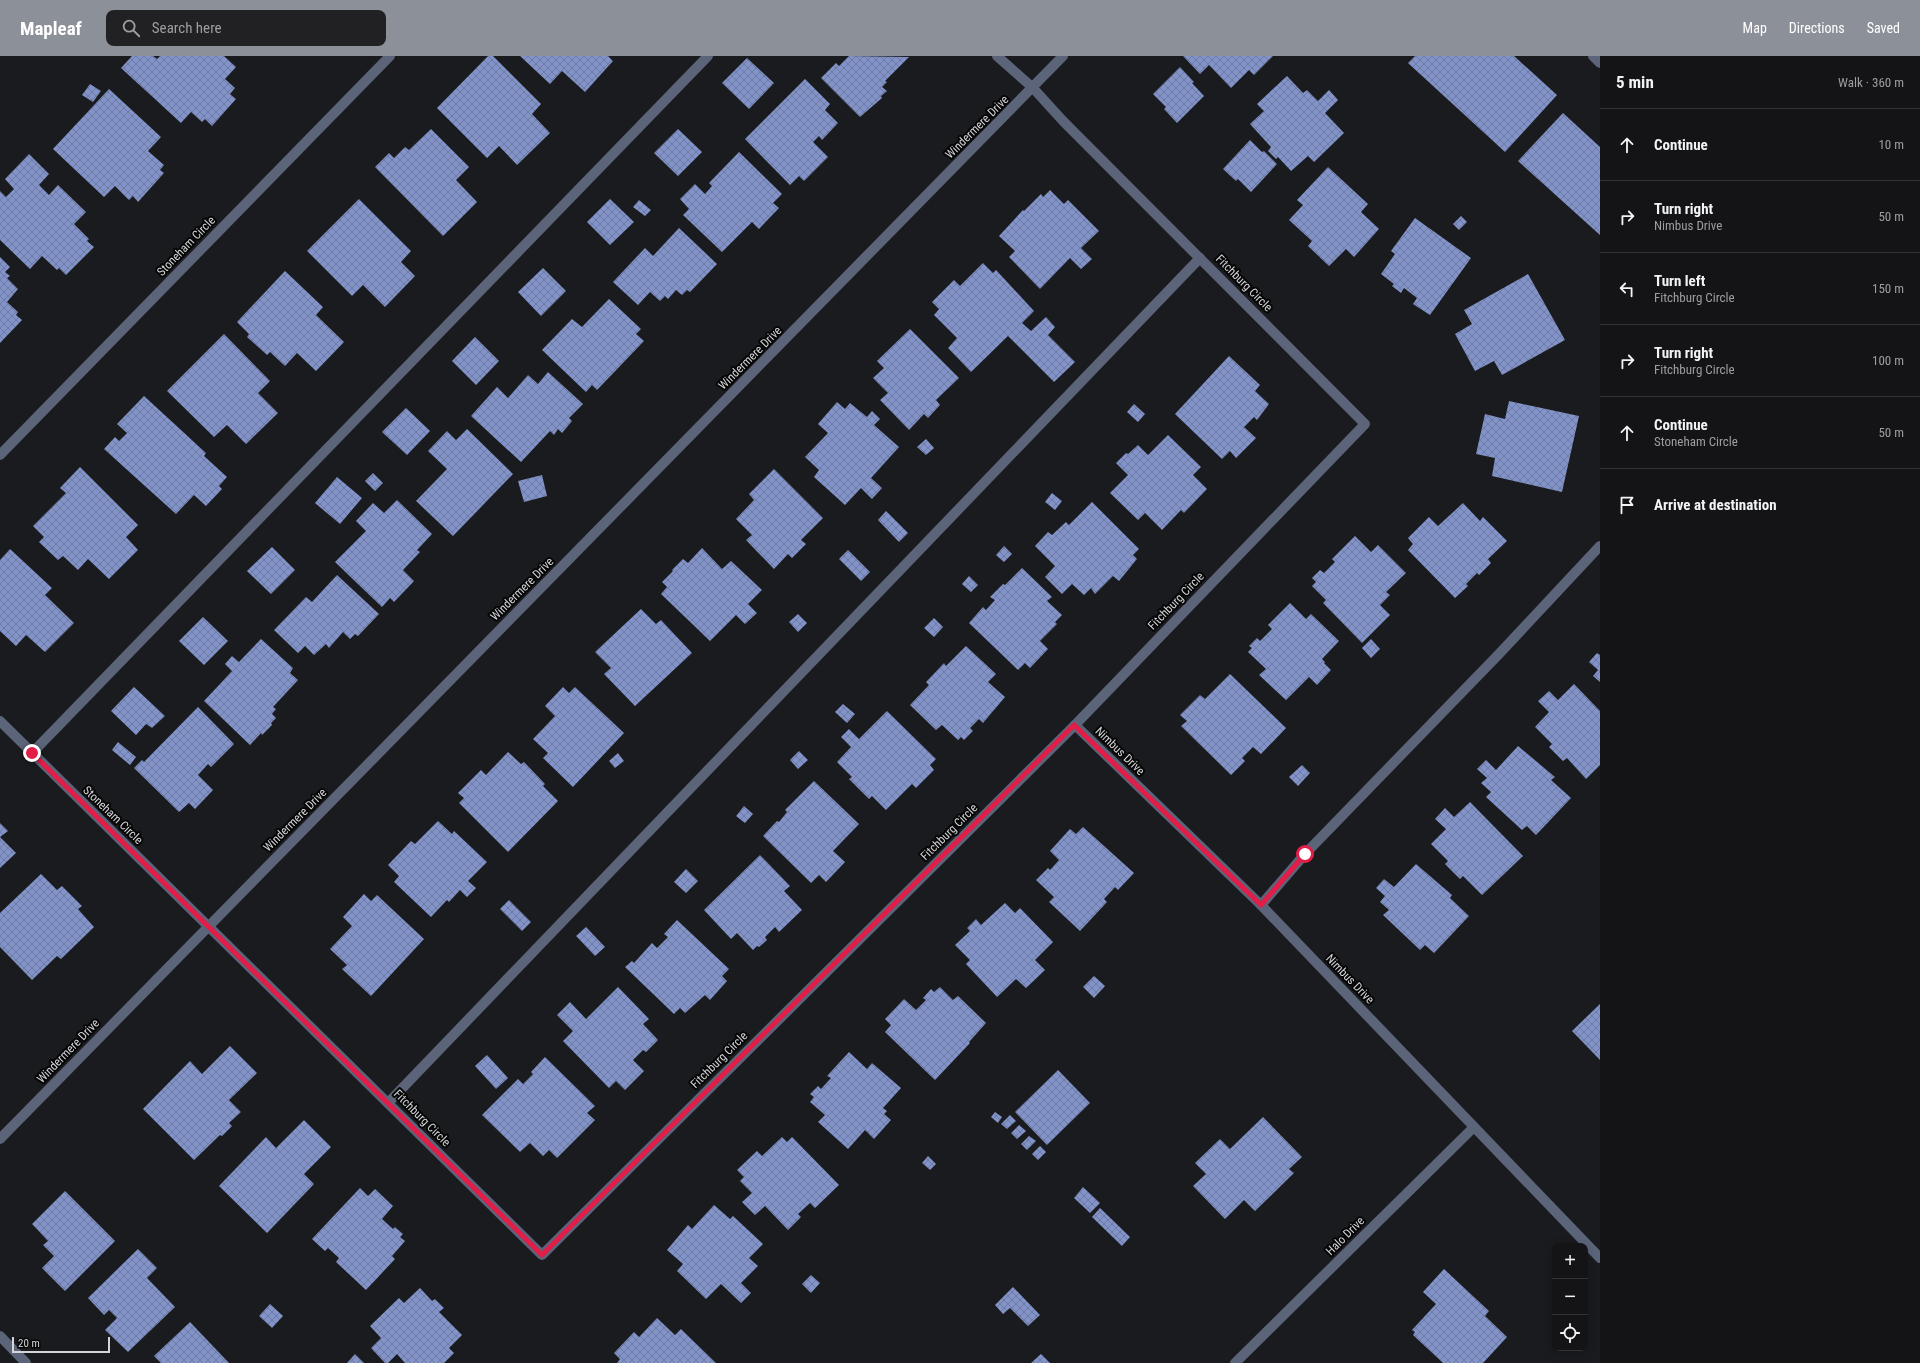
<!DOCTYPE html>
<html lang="en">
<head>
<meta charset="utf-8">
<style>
  body { margin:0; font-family:"Roboto Condensed",sans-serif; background:#212123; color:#f1f3f6 }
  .controls { position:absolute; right:12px; bottom:12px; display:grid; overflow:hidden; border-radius:8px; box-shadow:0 2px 10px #0003 }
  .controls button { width:36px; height:36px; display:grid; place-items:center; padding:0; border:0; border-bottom:1px solid #333335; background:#141416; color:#f1f3f6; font:20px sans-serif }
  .scale { position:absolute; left:12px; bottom:10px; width:98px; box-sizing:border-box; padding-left:4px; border:2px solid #d4d5d7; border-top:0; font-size:11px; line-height:14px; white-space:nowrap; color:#d4d5d7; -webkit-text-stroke:3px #060607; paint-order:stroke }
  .stop { position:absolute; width:12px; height:12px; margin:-9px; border:3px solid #e11d48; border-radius:50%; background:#fff }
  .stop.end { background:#e11d48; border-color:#fff; box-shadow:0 1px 4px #0008 }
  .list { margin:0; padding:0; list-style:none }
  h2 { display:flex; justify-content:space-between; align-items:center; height:52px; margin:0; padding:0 16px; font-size:17px }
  h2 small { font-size:13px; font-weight:400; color:#9d9ea1 }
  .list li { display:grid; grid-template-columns:26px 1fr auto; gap:12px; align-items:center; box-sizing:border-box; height:72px; padding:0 16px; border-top:1px solid #333335 }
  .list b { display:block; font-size:15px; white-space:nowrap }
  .list p { margin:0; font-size:13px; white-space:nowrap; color:#9d9ea1 }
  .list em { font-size:13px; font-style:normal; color:#9d9ea1 }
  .icon { flex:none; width:22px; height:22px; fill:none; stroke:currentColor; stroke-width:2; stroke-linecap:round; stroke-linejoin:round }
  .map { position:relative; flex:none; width:1600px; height:1307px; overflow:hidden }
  header { display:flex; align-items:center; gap:24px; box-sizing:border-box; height:56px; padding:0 20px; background:#8c9099; color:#fff }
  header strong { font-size:19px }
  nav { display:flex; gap:22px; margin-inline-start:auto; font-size:14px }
  .search { width:280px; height:36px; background:#212123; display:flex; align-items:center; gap:10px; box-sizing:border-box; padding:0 14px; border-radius:8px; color:#9d9ea1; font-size:15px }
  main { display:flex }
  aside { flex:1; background:#141416 }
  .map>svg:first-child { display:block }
  .building { fill:url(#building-cross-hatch) }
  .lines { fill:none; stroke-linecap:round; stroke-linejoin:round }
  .minor { stroke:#5c647a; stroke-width:10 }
  .route { stroke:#e11d48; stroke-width:5 }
  .labels { text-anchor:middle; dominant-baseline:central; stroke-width:4; stroke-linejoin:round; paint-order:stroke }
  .street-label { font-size:12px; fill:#d4d5d7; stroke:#060607 }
</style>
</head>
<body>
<header>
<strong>Mapleaf</strong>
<div class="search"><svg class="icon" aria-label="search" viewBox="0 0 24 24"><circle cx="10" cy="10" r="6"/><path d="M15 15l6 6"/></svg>Search here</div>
<nav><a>Map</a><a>Directions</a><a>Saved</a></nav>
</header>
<main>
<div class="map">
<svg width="1600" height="1307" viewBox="0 0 1600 1307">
  <defs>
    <pattern id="building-cross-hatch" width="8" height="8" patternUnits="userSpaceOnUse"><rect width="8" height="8" fill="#8193c9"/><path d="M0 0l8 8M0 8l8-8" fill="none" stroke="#6e7aa0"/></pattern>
  </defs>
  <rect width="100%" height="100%" fill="#1a1b1e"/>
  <g class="building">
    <polygon points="132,0 153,0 157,3 160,0 224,0 236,11 225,23 235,32 230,38 236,43 212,70 205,63 202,66 191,56 181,67 121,12"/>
    <polygon points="488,0 493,0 541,48 532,58 550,77 517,109 499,90 487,102 437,52"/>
    <polygon points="520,0 608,0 613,5 585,36 562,15 550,28"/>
    <polygon points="849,0 909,1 885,25 887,26 882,31 887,35 881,40 882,42 860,61 821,22 836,7 839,10"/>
    <polygon points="1183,0 1273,0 1254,19 1249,14 1231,32 1209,9 1200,18"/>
    <polygon points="1415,0 1514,0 1557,39 1505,96 1408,7"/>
    <polygon points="747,2 774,27 749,53 722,27"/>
    <polygon points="1180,11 1194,26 1192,27 1204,40 1177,67 1164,53 1166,51 1153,38"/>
    <polygon points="1287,20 1303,37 1307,34 1318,45 1329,34 1338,44 1325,57 1344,77 1314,106 1308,100 1291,115 1278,101 1276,103 1268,95 1271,91 1250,68 1264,55 1257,48"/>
    <polygon points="805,23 830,48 825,54 838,67 822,84 819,80 813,86 828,101 804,125 799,120 790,129 745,83"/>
    <polygon points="90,28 101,35 93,46 82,39"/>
    <polygon points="109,33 161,81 148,95 164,109 160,114 164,117 138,146 133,140 129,144 115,130 104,141 53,93"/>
    <polygon points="1563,57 1600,91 1600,179 1518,105"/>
    <polygon points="431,73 469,111 456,124 477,146 443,180 375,111 389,97 394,102 405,91 409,94"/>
    <polygon points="678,73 702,96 678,120 654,97"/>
    <polygon points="1250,84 1262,96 1264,95 1277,108 1251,136 1238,123 1236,125 1223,113"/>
    <polygon points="739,96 782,138 773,147 779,152 759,173 752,166 722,196 683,159 689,153 680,143 695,128 705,138 712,130 709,127"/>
    <polygon points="29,98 49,118 39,129 49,139 58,129 86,156 74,168 89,183 87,185 94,191 66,219 59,212 57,214 42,200 30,213 0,184 0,135 6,141 14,133 5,123"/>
    <polygon points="1328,111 1368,148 1361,156 1379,173 1354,201 1346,193 1329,210 1308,190 1312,185 1289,164 1303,149 1297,144"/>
    <polygon points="1050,134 1064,148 1068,144 1099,175 1081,192 1092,203 1081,213 1070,202 1040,233 1009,201 1015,195 999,180 1023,154 1024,155 1041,138 1043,141"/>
    <polygon points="359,143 411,195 401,206 415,220 385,251 363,229 352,240 307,195"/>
    <polygon points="610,143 634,166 610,189 587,166"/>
    <polygon points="639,144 651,154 645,160 633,151"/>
    <polygon points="1461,160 1467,166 1459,174 1453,168"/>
    <polygon points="1415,162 1471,202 1430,259 1413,248 1417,242 1404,232 1401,237 1392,230 1394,228 1381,218 1395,198 1391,195"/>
    <polygon points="679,172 717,208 690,236 687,234 682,239 676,234 668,243 665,240 660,245 650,236 638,249 613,226 645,192 653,200"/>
    <polygon points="0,201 10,211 5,216 10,220 7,222 18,233 7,246 18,256 16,259 22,264 0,287"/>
    <polygon points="983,207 993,217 996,214 1034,255 1022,267 1031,275 1046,261 1055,271 1048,279 1075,306 1054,326 1008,280 971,316 948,292 957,282 934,259 939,253 932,246 954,224 960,230"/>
    <polygon points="543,212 566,235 541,260 518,236"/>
    <polygon points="285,215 323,251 316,259 344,286 316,315 297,297 285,310 270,296 267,299 247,281 249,278 237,266"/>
    <polygon points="1528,218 1565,284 1502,319 1494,305 1475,315 1455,278 1472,268 1464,254"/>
    <polygon points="609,243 641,273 636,278 644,285 597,334 592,329 586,336 542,294 572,263 582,271"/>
    <polygon points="910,273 959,322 936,344 940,349 928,362 924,358 909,374 880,344 888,337 873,322 884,312 877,305"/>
    <polygon points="224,278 270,325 258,337 278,357 246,388 227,369 214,381 167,335"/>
    <polygon points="475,281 499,305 476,329 452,305"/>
    <polygon points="1229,300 1260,329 1255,335 1269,348 1257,364 1254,361 1244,371 1256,382 1236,402 1230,395 1222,403 1175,358"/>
    <polygon points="548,316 583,348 569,362 572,365 562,377 558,373 554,379 550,375 521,406 471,360 497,331 508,342 528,319 538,328"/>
    <polygon points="144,340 206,397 204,400 227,421 219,430 222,433 206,450 194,439 176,458 104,393 115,381 119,385 127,377 117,368"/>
    <polygon points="1509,345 1579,360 1562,436 1492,420 1495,402 1476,398 1485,358 1505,363"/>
    <polygon points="837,346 845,353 850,347 867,361 872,355 880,363 874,369 899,391 871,422 882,432 872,443 861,432 845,449 814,421 819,414 805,401 828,377 818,368"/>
    <polygon points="1134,348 1145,358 1138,366 1127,356"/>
    <polygon points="406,352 430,375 407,399 382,376"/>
    <polygon points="467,373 513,418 453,480 416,445 447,413 428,395 447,375 456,384"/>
    <polygon points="1168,379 1201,411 1193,419 1207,433 1184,457 1181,454 1162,474 1145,457 1138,464 1110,437 1128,419 1116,407 1126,397 1128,398 1138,389 1148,399"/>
    <polygon points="926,383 934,392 926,399 917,391"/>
    <polygon points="80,411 138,469 126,481 138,494 109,523 88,503 78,514 63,500 58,504 39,486 44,481 33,470 66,437 60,432"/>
    <polygon points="774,413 823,462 801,484 806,488 792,502 788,498 774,513 746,484 752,479 736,463 754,444 749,438"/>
    <polygon points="373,417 383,427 375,435 365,425"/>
    <polygon points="542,419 547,440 524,446 518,425"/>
    <polygon points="337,421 362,442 340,468 315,447"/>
    <polygon points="1052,437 1062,445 1055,454 1045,446"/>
    <polygon points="397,444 432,478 417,494 420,496 403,514 414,525 394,546 390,542 382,551 335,506 366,475 356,465 373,447 384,457"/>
    <polygon points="1092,446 1139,493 1133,499 1137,503 1119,525 1113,520 1095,538 1091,532 1084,539 1072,528 1062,538 1045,521 1055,510 1035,490 1048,476 1052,479 1066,466 1069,469"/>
    <polygon points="1463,447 1480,465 1483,461 1507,485 1488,503 1491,507 1479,519 1477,517 1466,528 1468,530 1455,542 1408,494 1413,488 1408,482 1429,461 1438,470"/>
    <polygon points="886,455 908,477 899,486 878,464"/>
    <polygon points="1355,480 1371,496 1378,489 1406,517 1386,536 1390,539 1380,549 1390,559 1362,587 1323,547 1326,544 1312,530 1316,526 1312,522 1320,514 1324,517 1335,506 1332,503"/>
    <polygon points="1004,490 1012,498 1004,506 996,499"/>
    <polygon points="272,491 295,514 271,538 247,515"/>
    <polygon points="702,492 722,513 731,505 762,534 748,548 757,557 745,568 736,559 710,585 661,538 667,531 662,526 673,515 672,514 683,503 688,507"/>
    <polygon points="10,493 52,532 45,539 74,567 45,596 26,579 16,590 0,575 0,504"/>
    <polygon points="848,494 870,516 861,525 839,503"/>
    <polygon points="1022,512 1052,541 1047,545 1062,559 1055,566 1057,568 1040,585 1048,593 1030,612 1025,607 1018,614 969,567 983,551 986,554 995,544 990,541 1003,528 1005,529"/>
    <polygon points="337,519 379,558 358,580 355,578 350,583 343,576 329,592 326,588 314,599 305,590 298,597 274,574 306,541 312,546"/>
    <polygon points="969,520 978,529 971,536 962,528"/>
    <polygon points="1290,547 1306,563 1311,558 1339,585 1322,603 1325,606 1324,607 1331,614 1317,629 1309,621 1286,644 1259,619 1266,613 1248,596 1252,592 1249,590 1257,582 1260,585 1272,573 1268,569"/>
    <polygon points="641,553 656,568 661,564 692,597 635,650 604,618 611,612 595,596"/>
    <polygon points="798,558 807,567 798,576 789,566"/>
    <polygon points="203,561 228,585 204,609 179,585"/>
    <polygon points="934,562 943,571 934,581 924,572"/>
    <polygon points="261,583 293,612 290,617 298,624 273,651 276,653 272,658 276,662 271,667 272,669 262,679 261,677 250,689 204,645 232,615 225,608 232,600 239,606"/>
    <polygon points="1371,583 1380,593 1371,602 1362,592"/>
    <polygon points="966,590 996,618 988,626 1005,641 983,667 979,663 970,672 973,675 964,684 961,681 958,684 942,669 936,674 910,649 929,629 926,626 944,607 946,610"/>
    <polygon points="1597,597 1600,599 1600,626 1593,620 1598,614 1589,606"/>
    <polygon points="1230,618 1286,672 1261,698 1253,691 1242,702 1245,705 1231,719 1181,670 1187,665 1180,659 1200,639 1205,643"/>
    <polygon points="1574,628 1600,655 1600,709 1586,723 1567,702 1563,705 1549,691 1552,688 1535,671 1549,656 1538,645 1549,635 1558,644"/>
    <polygon points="134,631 165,660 152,672 146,668 136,679 111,655"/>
    <polygon points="563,631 569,637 575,631 624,677 573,731 543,702 548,697 533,683 555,660 545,650"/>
    <polygon points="843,648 855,658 847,667 835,656"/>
    <polygon points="198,651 234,688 211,711 208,708 198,719 213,734 195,753 189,747 179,756 134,712 142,704 144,706"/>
    <polygon points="887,655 936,703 930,709 934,714 916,732 912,728 886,754 872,740 869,743 849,723 852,721 837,706 851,691 841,681 849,673 859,683"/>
    <polygon points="118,686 136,701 130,709 112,694"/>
    <polygon points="1518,690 1555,721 1551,724 1571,742 1536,779 1527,770 1522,774 1486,741 1491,736 1481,727 1487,722 1477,713 1486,704 1496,714"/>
    <polygon points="799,695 808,704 798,713 790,704"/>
    <polygon points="508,696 521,708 524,706 545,728 543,730 558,745 508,796 459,747 464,742 458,737 481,714 486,719"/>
    <polygon points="618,697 624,705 615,712 609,705"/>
    <polygon points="1302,709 1310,717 1298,730 1289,721"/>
    <polygon points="814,725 859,768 833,795 845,806 826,826 819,819 811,827 763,780 777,765 779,766 787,756 785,754"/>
    <polygon points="1470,746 1523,800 1482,839 1463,820 1460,823 1445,808 1448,805 1431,788 1446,773 1435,763 1445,752 1454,761"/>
    <polygon points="744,750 753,758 745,767 736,760"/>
    <polygon points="438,765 452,778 454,775 487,806 468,825 476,832 467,841 460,834 449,846 447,844 431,861 394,826 399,820 388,809 411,785 415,788"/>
    <polygon points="0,767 8,775 0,781 16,797 0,812"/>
    <polygon points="1083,771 1134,817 1118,834 1115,831 1104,843 1107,846 1080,875 1049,846 1054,841 1036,824 1048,812 1050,814 1059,804 1050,795 1070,773 1076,778"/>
    <polygon points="760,799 790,830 784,835 802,854 779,876 775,871 765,881 767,884 759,891 757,890 753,894 737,877 731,883 704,854"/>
    <polygon points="1416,808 1452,839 1450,842 1469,860 1434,897 1425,889 1420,894 1383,859 1389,854 1380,846 1385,840 1376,832 1384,823 1394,831"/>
    <polygon points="686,813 698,825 686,837 674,826"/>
    <polygon points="41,818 57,834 62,830 82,850 78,853 94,871 61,903 57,900 32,924 0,891 0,857"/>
    <polygon points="364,838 371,845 377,839 424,883 371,940 342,913 347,909 330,893 352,870 343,861"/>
    <polygon points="509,844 531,866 522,875 500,853"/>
    <polygon points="1005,847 1015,857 1020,852 1053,886 1035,904 1045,914 1026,932 1016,923 997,941 966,908 970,904 955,889 970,875 967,872 976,863 981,869"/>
    <polygon points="677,864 729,913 722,920 727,925 710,944 705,939 685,957 680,952 674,958 625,911 632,905 634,907 652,887 657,892 668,881 664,878"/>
    <polygon points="586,871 605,891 595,900 576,880"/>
    <polygon points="1094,920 1105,930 1094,942 1083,931"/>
    <polygon points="618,931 649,963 643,968 658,984 646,996 643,994 633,1004 644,1015 625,1034 616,1025 609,1032 563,985 573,975 557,959 570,946 586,963"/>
    <polygon points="940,931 953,944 958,940 986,967 969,986 970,987 935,1024 885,976 891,969 885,963 904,943 916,954 926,944 923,942 931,933 934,936"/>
    <polygon points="1600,948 1600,1004 1572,975"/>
    <polygon points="230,990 257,1017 229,1044 241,1056 229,1067 232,1070 222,1080 220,1079 194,1104 143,1053 190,1005 202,1018"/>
    <polygon points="849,996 867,1013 872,1007 901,1032 883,1052 887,1055 884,1058 891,1064 874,1083 865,1074 848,1093 818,1066 825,1059 810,1046 814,1041 810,1038 818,1030 821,1033 831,1022 827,1020"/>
    <polygon points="487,999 508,1022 496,1033 475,1010"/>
    <polygon points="545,1001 595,1050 587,1057 595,1064 557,1102 549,1094 543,1100 530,1087 520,1096 482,1059 518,1023 523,1028 533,1018 531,1016"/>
    <polygon points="1058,1014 1090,1047 1047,1089 1015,1056"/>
    <polygon points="995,1056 1002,1061 998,1067 991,1061"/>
    <polygon points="1010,1059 1016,1065 1007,1073 1001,1068"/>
    <polygon points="1263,1061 1302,1101 1289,1113 1294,1117 1255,1155 1244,1144 1225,1163 1193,1130 1206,1118 1195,1107 1220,1083 1230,1093"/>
    <polygon points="304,1064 331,1091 304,1118 314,1128 267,1177 219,1130 266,1081 276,1092"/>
    <polygon points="1019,1069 1026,1075 1017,1083 1011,1077"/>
    <polygon points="1029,1080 1036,1085 1027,1094 1021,1088"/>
    <polygon points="782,1081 787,1086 792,1081 839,1129 815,1152 810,1147 798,1158 801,1161 788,1174 765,1150 755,1159 742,1146 752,1137 740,1125 744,1121 737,1114 757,1095 762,1100"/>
    <polygon points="1040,1090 1046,1096 1038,1104 1032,1098"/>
    <polygon points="928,1100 936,1108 930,1114 922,1107"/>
    <polygon points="1083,1131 1100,1147 1090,1157 1074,1142"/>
    <polygon points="360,1132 368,1140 375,1133 393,1150 382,1163 393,1173 395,1171 403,1178 400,1181 405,1185 392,1200 395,1203 366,1234 336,1206 339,1202 328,1192 325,1195 312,1183"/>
    <polygon points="65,1135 115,1185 65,1235 42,1212 54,1200 43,1189 48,1185 32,1168"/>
    <polygon points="714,1149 730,1163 733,1160 763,1188 749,1202 758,1210 741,1227 751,1237 741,1247 721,1228 706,1243 677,1215 683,1208 667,1194 688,1169 692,1173"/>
    <polygon points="1100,1152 1130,1181 1122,1190 1092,1161"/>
    <polygon points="138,1193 157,1212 147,1222 175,1251 128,1296 105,1274 117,1262 109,1254 104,1259 88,1242"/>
    <polygon points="1444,1213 1489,1255 1485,1260 1507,1281 1483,1307 1443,1307 1413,1279 1415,1276 1412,1274 1436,1248 1423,1236"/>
    <polygon points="811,1219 820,1227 811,1237 802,1228"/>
    <polygon points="1013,1231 1040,1259 1028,1270 1010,1252 1003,1258 995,1249"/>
    <polygon points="420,1232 432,1245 435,1243 444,1252 439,1256 462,1279 449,1292 454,1297 444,1307 405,1307 397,1298 388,1307 385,1307 371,1292 381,1282 370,1270 399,1242 404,1247"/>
    <polygon points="270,1248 283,1260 272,1272 259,1260"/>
    <polygon points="657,1262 675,1279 681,1273 716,1307 617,1307 620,1303 614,1297 634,1276 639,1281"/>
    <polygon points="190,1266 229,1307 161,1307 154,1300"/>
    <polygon points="355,1298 364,1307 347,1307"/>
    <polygon points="1041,1298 1050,1307 1031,1307"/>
  </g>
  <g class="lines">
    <g class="minor">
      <polyline points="1593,0 1600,7"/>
      <polyline points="0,399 390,0"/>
      <polyline points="0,665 542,1199 1075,669 1365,368 1063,65 1033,32 997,0"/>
      <polyline points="1075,669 1261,849 1600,1202"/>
      <polyline points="32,697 708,0"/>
      <polyline points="1261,849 1305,798 1499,598 1600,490"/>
      <polyline points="388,1047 1200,202"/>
      <polyline points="0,1083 1063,0"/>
      <polyline points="0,1280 26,1307"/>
      <polyline points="1235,1307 1474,1071"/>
    </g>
  </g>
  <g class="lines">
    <polyline class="route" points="32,697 542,1199 1074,669 1261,849 1305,798"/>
  </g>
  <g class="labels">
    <g class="street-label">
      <text transform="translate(977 71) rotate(-45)">Windermere Drive</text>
      <text transform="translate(186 190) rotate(-46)">Stoneham Circle</text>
      <text transform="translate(1244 227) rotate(45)">Fitchburg Circle</text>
      <text transform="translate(750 302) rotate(-45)">Windermere Drive</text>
      <text transform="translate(522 533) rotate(-45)">Windermere Drive</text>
      <text transform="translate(1176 545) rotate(-46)">Fitchburg Circle</text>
      <text transform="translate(1120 695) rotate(44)">Nimbus Drive</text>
      <text transform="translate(113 759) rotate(44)">Stoneham Circle</text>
      <text transform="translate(295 764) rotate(-45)">Windermere Drive</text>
      <text transform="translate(949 776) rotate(-45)">Fitchburg Circle</text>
      <text transform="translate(1350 923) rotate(46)">Nimbus Drive</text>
      <text transform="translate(68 995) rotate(-46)">Windermere Drive</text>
      <text transform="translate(719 1004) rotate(-45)">Fitchburg Circle</text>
      <text transform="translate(422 1062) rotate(45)">Fitchburg Circle</text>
      <text transform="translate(1345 1180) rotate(-45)">Halo Drive</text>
    </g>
  </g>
</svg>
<div class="controls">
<button>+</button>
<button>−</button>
<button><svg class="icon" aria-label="locate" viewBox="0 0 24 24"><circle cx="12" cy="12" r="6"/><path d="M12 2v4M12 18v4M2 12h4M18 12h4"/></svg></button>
</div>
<div class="scale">20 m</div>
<div class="stop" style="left:1305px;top:798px"></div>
<div class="stop end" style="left:32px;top:697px"></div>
</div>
<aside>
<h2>5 min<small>Walk · 360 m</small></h2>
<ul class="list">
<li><svg class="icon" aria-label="ahead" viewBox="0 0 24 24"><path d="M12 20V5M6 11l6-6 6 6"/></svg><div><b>Continue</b></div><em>10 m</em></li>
<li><svg class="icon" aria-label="right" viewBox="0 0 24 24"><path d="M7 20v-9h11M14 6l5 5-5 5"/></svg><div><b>Turn right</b><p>Nimbus Drive</p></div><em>50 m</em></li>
<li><svg class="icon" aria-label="left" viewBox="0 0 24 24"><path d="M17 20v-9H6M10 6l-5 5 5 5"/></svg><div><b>Turn left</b><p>Fitchburg Circle</p></div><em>150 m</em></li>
<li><svg class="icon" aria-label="right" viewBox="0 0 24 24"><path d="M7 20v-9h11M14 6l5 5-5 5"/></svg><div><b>Turn right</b><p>Fitchburg Circle</p></div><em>100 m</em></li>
<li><svg class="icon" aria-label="ahead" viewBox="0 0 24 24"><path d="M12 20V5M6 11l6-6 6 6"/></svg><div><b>Continue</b><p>Stoneham Circle</p></div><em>50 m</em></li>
<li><svg class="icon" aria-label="arrive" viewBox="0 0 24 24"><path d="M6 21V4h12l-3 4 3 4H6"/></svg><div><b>Arrive at destination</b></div></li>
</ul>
</aside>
</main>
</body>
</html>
